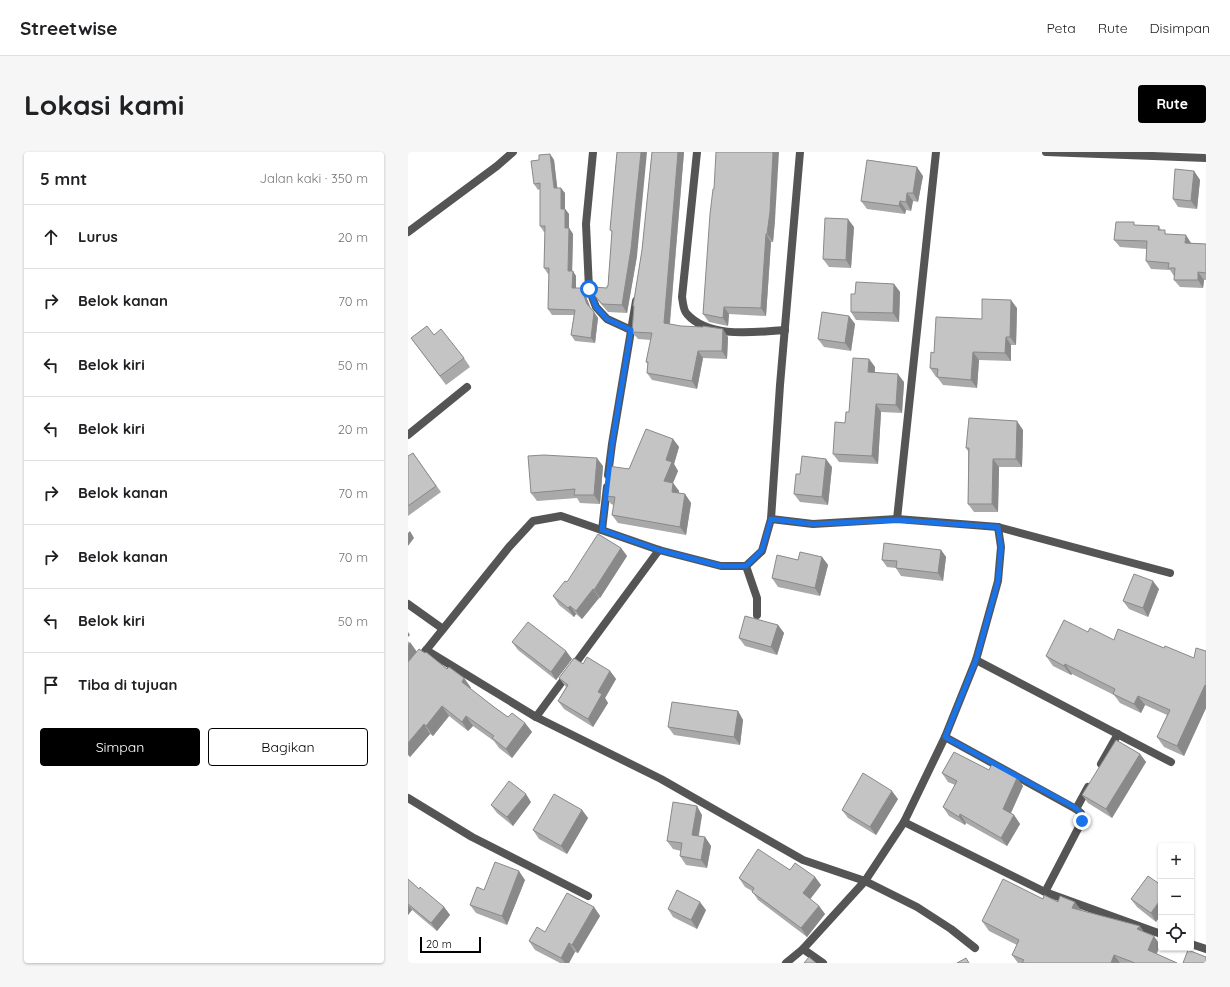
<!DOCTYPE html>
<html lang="id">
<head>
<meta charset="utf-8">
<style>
  body { margin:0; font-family:Quicksand,sans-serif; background:#f6f6f6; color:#202124 }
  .controls { position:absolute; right:12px; bottom:12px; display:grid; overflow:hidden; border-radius:4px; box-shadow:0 1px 3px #0004 }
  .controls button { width:36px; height:36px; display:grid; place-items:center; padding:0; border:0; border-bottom:1px solid #e0e0e0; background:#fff; color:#202124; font:20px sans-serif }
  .scale { position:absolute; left:12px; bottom:10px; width:61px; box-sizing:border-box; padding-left:4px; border:2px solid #000; border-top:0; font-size:11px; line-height:14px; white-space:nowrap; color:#000; -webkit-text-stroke:3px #fff; paint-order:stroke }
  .stop { position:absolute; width:12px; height:12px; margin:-9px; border:3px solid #1a73e8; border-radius:50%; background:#fff }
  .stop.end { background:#1a73e8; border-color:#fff; box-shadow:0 1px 4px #0008 }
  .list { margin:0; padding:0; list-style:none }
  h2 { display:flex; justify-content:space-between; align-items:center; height:52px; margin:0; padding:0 16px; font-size:17px }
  h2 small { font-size:13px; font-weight:400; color:#757577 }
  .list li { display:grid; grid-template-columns:26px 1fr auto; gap:12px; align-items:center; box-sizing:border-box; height:64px; padding:0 16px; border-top:1px solid #e0e0e0 }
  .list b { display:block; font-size:15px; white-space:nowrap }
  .list em { font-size:13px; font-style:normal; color:#757577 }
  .actions { display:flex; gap:8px; padding:12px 16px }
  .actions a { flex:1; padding:9px 0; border:1px solid #000; border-radius:4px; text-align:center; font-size:14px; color:#000 }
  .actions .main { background:#000; color:#fff }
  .icon { flex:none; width:22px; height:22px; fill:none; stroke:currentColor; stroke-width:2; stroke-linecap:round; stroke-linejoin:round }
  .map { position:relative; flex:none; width:798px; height:811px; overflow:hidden; border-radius:4px }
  header { display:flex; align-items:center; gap:24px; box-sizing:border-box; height:56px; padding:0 20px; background:#fff; border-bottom:1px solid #e0e0e0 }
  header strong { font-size:19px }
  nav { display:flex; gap:22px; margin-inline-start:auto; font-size:14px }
  .intro { display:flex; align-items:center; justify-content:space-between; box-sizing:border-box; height:96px; padding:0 24px }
  h1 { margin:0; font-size:28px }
  .button { padding:10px 18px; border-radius:4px; background:#000; color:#fff; font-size:14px; font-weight:700 }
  main { display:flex; gap:24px; padding:0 24px }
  aside { flex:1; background:#fff; border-radius:4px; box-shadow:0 1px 3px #0004 }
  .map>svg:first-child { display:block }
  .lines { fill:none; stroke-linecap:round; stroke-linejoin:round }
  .street { stroke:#555; stroke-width:8 }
  .wall { fill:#a9a9a9 }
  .shaded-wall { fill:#898989 }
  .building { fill:#c4c4c4; stroke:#898989 }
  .route { stroke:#1a73e8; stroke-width:5 }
</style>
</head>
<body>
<header>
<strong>Streetwise</strong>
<nav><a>Peta</a><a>Rute</a><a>Disimpan</a></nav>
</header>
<div class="intro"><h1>Lokasi kami</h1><a class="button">Rute</a></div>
<main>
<aside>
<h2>5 mnt<small>Jalan kaki · 350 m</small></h2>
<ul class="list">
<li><svg class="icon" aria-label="ahead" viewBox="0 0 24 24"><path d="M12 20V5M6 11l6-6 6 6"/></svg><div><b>Lurus</b></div><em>20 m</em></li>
<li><svg class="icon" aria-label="right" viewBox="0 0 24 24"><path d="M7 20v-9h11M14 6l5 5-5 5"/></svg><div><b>Belok kanan</b></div><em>70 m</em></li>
<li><svg class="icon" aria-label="left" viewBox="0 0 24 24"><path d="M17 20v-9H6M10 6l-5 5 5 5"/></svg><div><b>Belok kiri</b></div><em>50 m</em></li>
<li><svg class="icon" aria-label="left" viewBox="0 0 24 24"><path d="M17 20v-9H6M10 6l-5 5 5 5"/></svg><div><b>Belok kiri</b></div><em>20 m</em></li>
<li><svg class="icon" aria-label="right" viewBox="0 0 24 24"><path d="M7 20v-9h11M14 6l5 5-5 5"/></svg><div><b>Belok kanan</b></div><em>70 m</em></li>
<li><svg class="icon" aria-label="right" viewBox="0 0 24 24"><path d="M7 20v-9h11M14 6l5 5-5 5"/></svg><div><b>Belok kanan</b></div><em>70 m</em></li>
<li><svg class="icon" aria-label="left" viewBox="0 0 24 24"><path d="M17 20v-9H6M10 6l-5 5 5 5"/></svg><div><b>Belok kiri</b></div><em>50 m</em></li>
<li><svg class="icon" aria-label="arrive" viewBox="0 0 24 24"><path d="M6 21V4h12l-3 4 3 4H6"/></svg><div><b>Tiba di tujuan</b></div></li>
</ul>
<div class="actions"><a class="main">Simpan</a><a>Bagikan</a></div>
</aside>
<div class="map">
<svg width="798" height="811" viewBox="0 0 798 811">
  <rect width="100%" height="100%" fill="#fff"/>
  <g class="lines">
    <g class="street">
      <polyline points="185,0 178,72 181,137 188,155 199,167 223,178"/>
      <path d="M 289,0 L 274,145 C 275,150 275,158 279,162 C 301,187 347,180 377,178"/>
      <polyline points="638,0 798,6"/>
      <polyline points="0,80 89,14 105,0"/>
      <polyline points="0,283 59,235"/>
      <polyline points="200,323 204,292 228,149"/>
      <polyline points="363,367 405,372 489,367 590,375 762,421"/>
      <polyline points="489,367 528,0"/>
      <polyline points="194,378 199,335"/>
      <polyline points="338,414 354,399 363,367 372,233 392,0"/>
      <polyline points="0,452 35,477"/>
      <polyline points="18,498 128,565 253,627 395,708 457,729 509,755 543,777 567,796"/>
      <polyline points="15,502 101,395 125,369 153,364 251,398 313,414 338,414 349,446 349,463"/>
      <polyline points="568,508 763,610"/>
      <polyline points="128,565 251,398"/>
      <polyline points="537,585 668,657 673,661 674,669 637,740"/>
      <polyline points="693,612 710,582"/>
      <polyline points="0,646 64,685 180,744"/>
      <polyline points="668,657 680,635"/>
      <polyline points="496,670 637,740 753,782"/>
      <polyline points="783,792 798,797"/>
      <polyline points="395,797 415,811"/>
      <polyline points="378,811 395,797 457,729 496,670 537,585 568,508 590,429 593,395 590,375"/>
    </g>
  </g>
  <g class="wall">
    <polygon points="209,0 229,104 219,161 200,160 193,152 187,144 199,136 200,134 204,80 202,78"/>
    <polygon points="244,0 276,0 262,172 320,185 319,207 295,206 289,237 244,228 239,221 240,212 238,210 243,188 230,187 224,180 226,156 225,154 234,98"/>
    <polygon points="142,2 146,8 149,36 157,41 157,57 161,62 161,76 165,82 164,119 168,124 168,136 173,136 177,142 182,155 190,166 187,191 167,189 163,183 166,163 144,163 140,157 141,122 140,122 136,116 137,80 136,80 132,74 132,37 130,38 126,32"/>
    <polygon points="786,19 792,28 789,57 770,55 765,47"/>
    <polygon points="515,24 510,50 505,49 503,59 498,58 497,62 459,57 453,49"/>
    <polygon points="306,37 367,68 365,90 363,90 358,164 321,162 320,174 301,170 295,162"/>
    <polygon points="728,73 751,74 753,78 760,83 783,91 798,92 798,128 796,128 795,136 772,135 766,128 766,124 762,118 743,117 738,109 739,97 712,95 706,88"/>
    <polygon points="446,75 443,116 421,115 415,107"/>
    <polygon points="486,132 492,140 491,170 448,168 443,160 447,142"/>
    <polygon points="609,156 608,193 603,193 603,209 571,208 569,236 535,233 529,225 528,225 522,216 526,201 574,167"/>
    <polygon points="441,164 447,172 443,199 416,195 410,187"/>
    <polygon points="26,183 56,206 62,215 38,233 3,186"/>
    <polygon points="461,207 467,215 467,221 496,230 494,261 473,260 470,312 431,310 425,302"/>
    <polygon points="615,278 614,315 591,315 590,360 566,360 560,352 560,299 558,296"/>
    <polygon points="265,287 271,295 266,312 270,319 265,331 271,339 271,341 277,342 283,351 278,383 210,371 204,363 206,353 203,352 197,344 221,317"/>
    <polygon points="5,301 33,340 0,364 0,304"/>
    <polygon points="195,314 192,352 172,351 169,346 129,349 123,341"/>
    <polygon points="424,315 420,353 392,350 386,342 392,322"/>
    <polygon points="213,396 219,404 192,446 191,446 174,467 168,462 166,465 151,453 145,444 159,430"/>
    <polygon points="533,398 538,405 535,429 493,424 488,416 479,415 474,408"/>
    <polygon points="414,405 420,413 412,444 370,435 364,426 390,408"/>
    <polygon points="751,437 740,465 721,457 715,449"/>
    <polygon points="370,473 376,481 369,503 337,494 331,486"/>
    <polygon points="680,480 706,488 756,496 786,506 798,499 798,556 776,604 756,595 749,585 759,563 737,553 733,561 712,551 706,543 664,522 663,523 645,514 638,504"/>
    <polygon points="0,489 8,500 56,526 63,536 62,537 86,555 100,565 117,571 124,580 104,606 91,596 86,589 65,574 60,579 41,564 25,584 22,582 2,605 0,603"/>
    <polygon points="104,490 158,499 164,507 148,528 110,498"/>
    <polygon points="175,512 202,519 208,527 197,546 200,551 185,575 156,557 150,549 158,535 151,526"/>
    <polygon points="330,559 335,568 332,593 266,583 260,575"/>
    <polygon points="732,602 738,610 704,666 680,651 674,643"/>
    <polygon points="534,621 609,626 615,634 603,661 606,663 612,672 599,694 558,671 557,673 541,664 535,655 547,633 540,630"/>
    <polygon points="490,647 468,683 440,666 434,658"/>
    <polygon points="123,650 105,674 89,661 83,653"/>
    <polygon points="174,658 180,666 159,702 131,687 125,678"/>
    <polygon points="294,663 291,684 297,685 303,694 299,716 278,713 272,704 273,699 265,697 259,689"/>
    <polygon points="382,718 407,725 413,733 402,747 411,754 417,762 399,785 350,748 344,739 337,735 331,726"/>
    <polygon points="740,724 748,770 729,755 723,747"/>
    <polygon points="0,727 11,737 36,755 42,763 29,779 4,758 0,763"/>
    <polygon points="117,728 99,773 68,761 62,753 76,738"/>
    <polygon points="635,747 650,750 735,780 752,793 749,802 769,811 610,811 604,803 609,793 581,779 574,769"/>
    <polygon points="186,755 192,764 170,801 167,800 161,811 152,811 127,798 121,789"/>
    <polygon points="260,757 298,758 289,777 265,765"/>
  </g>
  <g class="shaded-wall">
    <polygon points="233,0 239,0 229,104 219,161 214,153"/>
    <polygon points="270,0 276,0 261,179 256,171"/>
    <polygon points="365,0 371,0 367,68 365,90 359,82"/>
    <polygon points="142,2 146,8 150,41 146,36"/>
    <polygon points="509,15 515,24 510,50 505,41"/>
    <polygon points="786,19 792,28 789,57 783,49"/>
    <polygon points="153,36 157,41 157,62 153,57"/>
    <polygon points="499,41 505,49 503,59 498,50"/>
    <polygon points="492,49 498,58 497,62 491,54"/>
    <polygon points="157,57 161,62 161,82 157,76"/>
    <polygon points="440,67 446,75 443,116 438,108"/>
    <polygon points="161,76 165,82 164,124 160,119"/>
    <polygon points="358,82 363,90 358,164 353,156"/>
    <polygon points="778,83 783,91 783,99 777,91"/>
    <polygon points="165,119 168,124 168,141 164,136"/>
    <polygon points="790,120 796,128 795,136 790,128"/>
    <polygon points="486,132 492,140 491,170 485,161"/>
    <polygon points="173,136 177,142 183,157 179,152"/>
    <polygon points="603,148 609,156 608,193 602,185"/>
    <polygon points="316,155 321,162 320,174 315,166"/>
    <polygon points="186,160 190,166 187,191 183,186"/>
    <polygon points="441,164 447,172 443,199 437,191"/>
    <polygon points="315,177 320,185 319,207 314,199"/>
    <polygon points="598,185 603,193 603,209 597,201"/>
    <polygon points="290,199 295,206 289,237 284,229"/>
    <polygon points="565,200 571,208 569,236 563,228"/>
    <polygon points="461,207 467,215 466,228 460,220"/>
    <polygon points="490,222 496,230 494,261 488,253"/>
    <polygon points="468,252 473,260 470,312 464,304"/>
    <polygon points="609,269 615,278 614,315 608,307"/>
    <polygon points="265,287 271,295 266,312 270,319 262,338 256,329 258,308"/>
    <polygon points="189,306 195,314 192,352 186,343"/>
    <polygon points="418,307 424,315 420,353 414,345"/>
    <polygon points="585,307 591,315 590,360 584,352"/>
    <polygon points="265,331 271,339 270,349 264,340"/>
    <polygon points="277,342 283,351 278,383 272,375"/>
    <polygon points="2,379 6,386 0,394 0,381"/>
    <polygon points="213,396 219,404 192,446 186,438"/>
    <polygon points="533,398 538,405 535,429 530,421"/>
    <polygon points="414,405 420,413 412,444 407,436"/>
    <polygon points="745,429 751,437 740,465 735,456"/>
    <polygon points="185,437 191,446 174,467 168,459"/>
    <polygon points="162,454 168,462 166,465 160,456"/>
    <polygon points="370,473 376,481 369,503 363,495"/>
    <polygon points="0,480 2,483 0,485"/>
    <polygon points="2,490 9,500 0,510 0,493"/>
    <polygon points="158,499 164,507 148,528 143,520"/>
    <polygon points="657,512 664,522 663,523 656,514"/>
    <polygon points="202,519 208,527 197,546 200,551 185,575 180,567 190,540"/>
    <polygon points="56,526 63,536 60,539 54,530"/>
    <polygon points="797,533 798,535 798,556 776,604 769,594"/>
    <polygon points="730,544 737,553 733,561 726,552"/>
    <polygon points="34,554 41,564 25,584 18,574"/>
    <polygon points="330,559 335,568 332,593 326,585"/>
    <polygon points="58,564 65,574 60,579 54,570"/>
    <polygon points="117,571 124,580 104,606 98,597"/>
    <polygon points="16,572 22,582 2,605 0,602 0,591"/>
    <polygon points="732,602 738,610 704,666 698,657"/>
    <polygon points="609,626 615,634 601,665 595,657"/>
    <polygon points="484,639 490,647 468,683 462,675"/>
    <polygon points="118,642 123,650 105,674 99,665"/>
    <polygon points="289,654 294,663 289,691 284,683"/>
    <polygon points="174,658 180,666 159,702 153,694"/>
    <polygon points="552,662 558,671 557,673 551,665"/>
    <polygon points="606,663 612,672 599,694 593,686"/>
    <polygon points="297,685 303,694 299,716 293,708"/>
    <polygon points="111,719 117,728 99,773 94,764"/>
    <polygon points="407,725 413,733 400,750 395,741"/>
    <polygon points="753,747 753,763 748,770 743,761"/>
    <polygon points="292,750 298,758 289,777 283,768"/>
    <polygon points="667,750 674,759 664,756"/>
    <polygon points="0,753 4,758 0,763"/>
    <polygon points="411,754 417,762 399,785 393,776"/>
    <polygon points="36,755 42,763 29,779 23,771"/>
    <polygon points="186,755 192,764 170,801 164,793"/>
    <polygon points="732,774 738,783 729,777"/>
    <polygon points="746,784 752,793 746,807 740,798"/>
    <polygon points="161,791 167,800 161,811 157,811 153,806"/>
    <polygon points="706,803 712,811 703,811"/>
  </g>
  <g class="building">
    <polygon points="209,0 233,0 223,97 214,153 194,152 187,144 184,135 199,136 199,134 200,134 204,79 202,78"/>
    <polygon points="244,0 270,0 256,171 273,174 295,175 295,174 315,177 314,199 290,199 284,229 239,221 240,210 238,210 244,181 224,180 226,154 225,154 234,98"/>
    <polygon points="308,0 365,0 362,60 359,82 358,82 353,156 316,155 315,166 295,162 302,62 305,37 306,37"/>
    <polygon points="142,2 146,36 153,36 153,57 157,57 157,76 161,76 160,119 165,119 164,136 173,136 179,152 186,160 183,186 163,183 167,158 140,157 141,116 136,116 137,74 132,74 132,31 126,32 123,9 131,8 131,3"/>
    <polygon points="459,8 509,15 505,41 499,41 498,50 492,49 491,54 453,49"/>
    <polygon points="767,17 786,19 783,49 765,47"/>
    <polygon points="417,66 440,67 438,108 415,107"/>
    <polygon points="708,70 726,70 726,73 751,74 750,78 757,78 757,82 778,83 777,91 798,92 798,121 790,120 790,128 766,128 767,116 760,116 761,111 738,109 739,89 706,88"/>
    <polygon points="448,130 486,132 485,161 443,160 443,142 447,142"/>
    <polygon points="574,147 603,148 602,185 598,185 597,201 565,200 563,228 529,225 530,217 522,216 523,200 526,201 528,165 574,167"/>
    <polygon points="414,160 441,164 437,191 410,187"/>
    <polygon points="19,174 26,183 33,177 56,206 32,224 3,186"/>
    <polygon points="445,206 461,207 460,220 490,222 488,253 468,252 464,304 425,302 427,270 437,271 438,260 441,260"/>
    <polygon points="561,266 609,269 608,307 585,307 584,352 560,352 561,296 558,296"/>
    <polygon points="238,277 265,287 258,308 264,310 256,329 265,331 264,340 277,342 272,375 204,363 207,345 197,344 200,314 221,317"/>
    <polygon points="5,301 28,334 0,354 0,304"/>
    <polygon points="136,303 189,306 186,343 166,343 167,337 123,341 120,304"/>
    <polygon points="394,304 418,307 414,345 386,342 388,322 392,322"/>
    <polygon points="190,382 213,396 186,438 185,437 168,459 162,454 160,456 145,444 157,429 159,430"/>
    <polygon points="476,391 533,398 530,421 488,416 489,409 474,408"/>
    <polygon points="392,400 414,405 407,436 364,426 369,403 390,408"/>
    <polygon points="726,422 745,429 735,456 715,449"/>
    <polygon points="337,464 370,473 363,495 331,486"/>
    <polygon points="656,468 680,480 682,476 706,488 710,477 756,496 757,494 786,506 788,496 798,499 798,534 797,533 769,594 749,585 762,558 730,544 726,552 705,542 707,537 657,512 656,514 638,504"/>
    <polygon points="120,470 158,499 143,520 104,490"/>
    <polygon points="11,497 17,501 18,500 39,517 41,515 56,526 54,530 86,555 100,565 104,561 117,571 98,597 84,586 86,584 58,564 54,570 34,554 18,574 16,572 0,591 0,510"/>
    <polygon points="179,505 202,519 190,540 194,542 180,567 150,549 160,533 151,526 166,506 175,512"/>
    <polygon points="264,550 330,559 326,585 260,575"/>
    <polygon points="708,588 732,602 698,657 674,643"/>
    <polygon points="546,600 581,618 584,612 609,626 595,657 606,663 593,686 552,662 551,665 535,655 549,629 534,621"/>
    <polygon points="455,621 484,639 462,675 434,658"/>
    <polygon points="101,629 118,642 99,665 83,653"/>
    <polygon points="146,642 174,658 153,694 125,678"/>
    <polygon points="265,650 289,654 284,683 297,685 293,708 272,704 274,691 259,689"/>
    <polygon points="350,697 382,718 387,711 407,725 395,741 411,754 393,776 344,740 346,736 331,726"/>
    <polygon points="87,710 111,719 94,764 62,753 69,735 76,738"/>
    <polygon points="740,724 753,733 753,747 743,761 723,747"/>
    <polygon points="0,727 11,737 12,735 36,755 23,771 0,752"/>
    <polygon points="595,727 635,747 636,743 650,750 652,744 667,750 664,756 732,774 729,777 746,784 740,798 769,811 727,811 706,803 703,811 614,811 616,808 604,803 611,788 574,769"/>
    <polygon points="269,738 292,750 283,768 260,757"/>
    <polygon points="159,741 186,755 164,793 161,791 153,806 121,789 129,775 137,780"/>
    <polygon points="780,798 798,805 798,811 775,811"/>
    <polygon points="401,805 408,811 396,811"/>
    <polygon points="558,806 561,811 549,811"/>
  </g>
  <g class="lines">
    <polyline class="route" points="181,137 188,155 199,167 223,178 204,292 194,378 251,398 313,414 338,414 354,398 363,367 405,372 490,368 590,375 593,395 590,429 568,508 537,585 668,656 673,661 674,669"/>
  </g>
</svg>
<div class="controls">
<button>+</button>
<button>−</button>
<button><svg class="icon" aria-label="locate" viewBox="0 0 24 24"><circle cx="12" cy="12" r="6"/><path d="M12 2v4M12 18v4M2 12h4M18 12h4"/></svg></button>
</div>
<div class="scale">20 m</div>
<div class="stop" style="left:181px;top:137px"></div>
<div class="stop end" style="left:674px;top:669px"></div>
</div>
</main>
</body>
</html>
